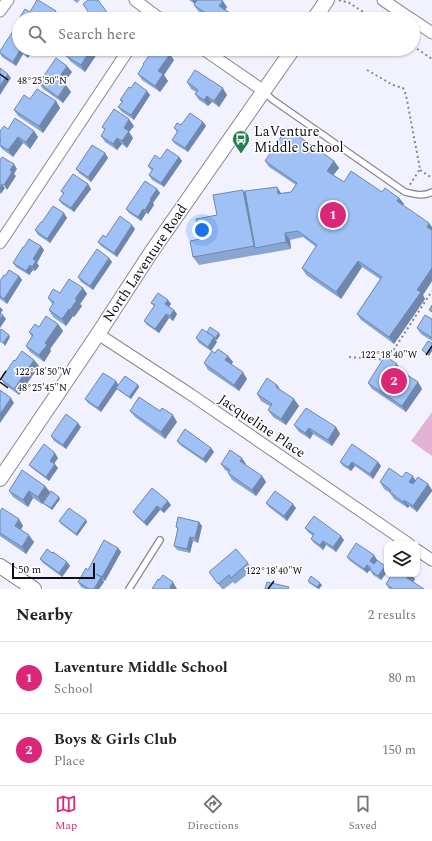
<!DOCTYPE html>
<html lang="en">
<head>
<meta charset="utf-8">
<style>
  body { margin:0; font-family:Spectral,serif; background:#f6f6f6; color:#222 }
  .controls { position:absolute; right:12px; bottom:12px; display:grid; overflow:hidden; border-radius:8px; box-shadow:0 1px 3px #0004 }
  .controls button { width:36px; height:36px; display:grid; place-items:center; padding:0; border:0; border-bottom:1px solid #e0e0e0; background:#fff; color:#222; font:20px sans-serif }
  .scale { position:absolute; left:12px; bottom:10px; width:83px; box-sizing:border-box; padding-left:4px; border:2px solid #0f0f13; border-top:0; font-size:11px; line-height:14px; white-space:nowrap; color:#0f0f13; -webkit-text-stroke:3px #fff; paint-order:stroke }
  .you { position:absolute; left:202px; top:230px; width:14px; height:14px; margin:-10px; border:3px solid #fff; border-radius:50%; background:#1a73e8; box-shadow:0 0 0 6px #1a73e833 }
  .badge { display:grid; place-items:center; width:26px; height:26px; border-radius:50%; background:#db2777; color:#fff; font-size:13px; font-weight:700 }
  .pin { position:absolute; translate:-50% -50%; border:2px solid #fff; box-shadow:0 1px 4px #0006 }
  .list { margin:0; padding:0; list-style:none }
  h2 { display:flex; justify-content:space-between; align-items:center; height:52px; margin:0; padding:0 16px; font-size:17px }
  h2 small { font-size:13px; font-weight:400; color:#767676 }
  .list li { display:grid; grid-template-columns:26px 1fr auto; gap:12px; align-items:center; box-sizing:border-box; height:72px; padding:0 16px; border-top:1px solid #e0e0e0 }
  .list b { display:block; font-size:15px; white-space:nowrap }
  .list p { margin:0; font-size:13px; white-space:nowrap; color:#767676 }
  .list em { font-size:13px; font-style:normal; color:#767676 }
  .icon { flex:none; width:22px; height:22px; fill:none; stroke:currentColor; stroke-width:2; stroke-linecap:round; stroke-linejoin:round }
  .map { position:relative; flex:none; width:432px; height:589px; overflow:hidden }
  .search { position:absolute; background:#fff; box-shadow:0 1px 3px #0004; left:12px; right:12px; top:12px; height:44px; display:flex; align-items:center; gap:10px; box-sizing:border-box; padding:0 14px; border-radius:22px; color:#767676; font-size:15px }
  .sheet { height:196px; background:#fff }
  nav { display:flex; justify-content:space-around; align-items:center; box-sizing:border-box; height:56px; border-top:1px solid #e0e0e0; background:#fff; font-size:11px; color:#767676 }
  nav a { display:grid; justify-items:center; gap:2px }
  nav .on { color:#db2777 }
  .map>svg:first-child { display:block }
  .green { fill:#e2b3d7 }
  .lines { fill:none; stroke-linecap:round; stroke-linejoin:round }
  .service-casing { stroke:#888894; stroke-width:8 }
  .minor-casing { stroke:#888894; stroke-width:13 }
  .tertiary-casing { stroke:#888894; stroke-width:16 }
  .path { stroke:#84848c; stroke-width:2; stroke-dasharray:2 3; stroke-linecap:butt }
  .service { stroke:#fff; stroke-width:5.5 }
  .minor { stroke:#fff; stroke-width:11 }
  .tertiary { stroke:#fff; stroke-width:14 }
  .wall { fill:#89a6d3 }
  .shaded-wall { fill:#6f87ac }
  .building { fill:#9fc1f5; stroke:#6f87ac }
  .ticks { fill:none; stroke:#0f0f13; stroke-width:1.5 }
  .labels { text-anchor:middle; dominant-baseline:central; stroke-width:3; stroke-linejoin:round; paint-order:stroke }
  .poi-label { font-size:14px; fill:#0f0f13; stroke:#fff; text-anchor:start }
  .street-label { font-size:14px; fill:#0f0f13; stroke:#fff }
  .ticks-label { font-size:10px; text-anchor:middle; fill:#0f0f13; stroke:#fff; stroke-width:3; stroke-linejoin:round; paint-order:stroke }
</style>
</head>
<body>
<div class="map">
<svg width="432" height="589" viewBox="0 0 432 589">
  <rect width="100%" height="100%" fill="#f2f2ff"/>
  <polygon class="green" points="432,412 432,456 411,441"/>
  <g class="lines">
    <g class="service-casing">
      <g id="service">
        <path d="M 264,92 L 273,100 L 405,192 C 413,194 424,197 432,192"/>
        <polyline points="129,589 160,540"/>
      </g>
    </g>
    <g class="minor-casing">
      <g id="minor">
        <polyline points="135,0 160,19"/>
        <polyline points="383,0 411,19"/>
        <polyline points="0,11 8,0"/>
        <polyline points="413,20 432,33"/>
        <polyline points="203,49 264,91"/>
        <polyline points="0,243 129,49"/>
        <polyline points="98,334 190,394 409,544"/>
        <polyline points="417,550 432,560"/>
      </g>
    </g>
    <g class="tertiary-casing">
      <g id="tertiary">
        <polyline points="314,19 327,0"/>
        <polyline points="0,479 98,334 152,251 293,49"/>
        <polyline points="0,566 34,589"/>
      </g>
    </g>
    <g class="path">
      <polyline points="339,0 341,1 348,2 374,19"/>
      <polyline points="413,46 432,59"/>
      <polyline points="367,70 393,85 403,88 406,95 420,169 409,186"/>
      <polyline points="420,170 432,178"/>
      <polyline points="349,357 387,360 432,291"/>
    </g>
    <use href="#service" class="service"/>
    <use href="#minor" class="minor"/>
    <use href="#tertiary" class="tertiary"/>
  </g>
  <g class="wall">
    <polygon points="73,0 80,0 77,3"/>
    <polygon points="189,0 221,0 227,7 225,10 234,19 210,19 198,11 194,5 195,4"/>
    <polygon points="34,49 28,58 23,54 16,66 2,57 0,53 0,51"/>
    <polygon points="63,49 97,49 95,52 97,54 85,72 71,62 62,50"/>
    <polygon points="152,54 174,60 164,75 168,81 160,92 142,80 138,74 144,65 143,64"/>
    <polygon points="72,72 64,83 71,92 63,103 43,89 39,83"/>
    <polygon points="187,82 227,95 219,107 212,102 208,106 199,100 195,94 196,92 191,89"/>
    <polygon points="131,88 147,91 150,95 134,120 122,112 118,107 122,102 120,100"/>
    <polygon points="30,99 56,101 60,108 43,133 18,116 14,110"/>
    <polygon points="203,122 206,126 188,152 175,144 172,140 177,132 174,128 181,125"/>
    <polygon points="134,126 129,132 133,138 127,148 122,144 117,150 105,142 101,136 105,130 102,127"/>
    <polygon points="0,131 34,131 38,137 30,149 23,143 13,157 2,149 0,146"/>
    <polygon points="105,153 108,158 91,182 79,173 76,169"/>
    <polygon points="179,157 182,161 164,187 152,180 149,175 152,171 148,166 160,159"/>
    <polygon points="265,161 334,161 339,168 333,175 344,182 382,192 399,198 404,204 403,205 432,227 432,281 423,295 425,299 394,344 361,320 357,314 380,279 362,267 341,299 306,275 302,268 316,247 303,237 290,240 291,249 199,265 193,257 200,239 217,215 245,191 281,193 291,192 296,185 269,167"/>
    <polygon points="88,184 91,189 74,212 62,204 59,200 63,194 61,191"/>
    <polygon points="157,189 160,193 153,203 154,205 148,214 146,213 141,221 129,213 126,209"/>
    <polygon points="64,213 67,218 50,243 38,235 35,230 42,222"/>
    <polygon points="135,229 117,257 101,246 98,242 106,237"/>
    <polygon points="41,246 44,250 37,263 39,266 35,271 33,270 29,275 16,267 13,263"/>
    <polygon points="109,258 112,262 93,290 81,282 78,277"/>
    <polygon points="5,276 19,276 22,280 7,304 0,299 0,281"/>
    <polygon points="83,288 87,294 80,304 82,306 74,317 73,316 66,326 53,317 49,310 53,305 48,298 60,293"/>
    <polygon points="168,300 171,304 169,306 177,314 173,321 169,318 159,333 147,325 144,321 154,306 151,303"/>
    <polygon points="432,319 432,341 421,334 417,328"/>
    <polygon points="58,324 63,331 50,349 51,351 44,362 30,352 26,346 32,337 29,332 39,327"/>
    <polygon points="207,333 220,335 217,340 215,339 217,342 211,351 199,343 196,338"/>
    <polygon points="215,353 228,356 233,362 231,364 247,379 239,391 208,370 204,363"/>
    <polygon points="34,360 39,366 19,395 5,385 1,379"/>
    <polygon points="401,371 418,382 422,389 406,412 372,389 368,383"/>
    <polygon points="116,381 118,385 138,385 139,387 131,399 118,390 117,389 101,412 88,403 85,399"/>
    <polygon points="277,385 281,391 294,399 299,406 286,425 273,417 268,410 271,407 261,401 257,394"/>
    <polygon points="130,411 160,411 177,422 165,439 135,417"/>
    <polygon points="294,425 336,427 340,434 332,446 313,434 310,439 299,432"/>
    <polygon points="81,427 66,449 54,441 51,436"/>
    <polygon points="177,441 211,448 214,452 206,463 180,445"/>
    <polygon points="58,458 54,464 58,468 49,481 33,469 29,465"/>
    <polygon points="340,462 378,462 381,466 373,479 355,466 351,471 343,466"/>
    <polygon points="221,464 246,464 246,465 262,476 266,482 256,496 232,480 228,473 228,472 225,470"/>
    <polygon points="402,477 428,484 432,490 432,491 417,512 409,506 408,508 394,499 390,493 384,489 380,482"/>
    <polygon points="45,486 50,492 42,504 33,498 28,507 13,497 9,491"/>
    <polygon points="152,488 171,505 164,513 160,510 147,526 136,516 133,512"/>
    <polygon points="60,499 52,510 45,505 43,503"/>
    <polygon points="266,503 296,508 287,521 269,507"/>
    <polygon points="0,512 19,519 23,526 21,529 34,542 26,554 0,536"/>
    <polygon points="86,520 87,522 77,536 61,524 59,521"/>
    <polygon points="199,522 202,526 198,543 193,541 190,553 177,550 174,546 178,529 176,527"/>
    <polygon points="305,528 344,540 336,552 326,545 323,550 314,543 311,539 313,536 308,532"/>
    <polygon points="118,548 121,552 105,581 103,580 104,582 99,589 85,589 81,587 78,582 88,570"/>
    <polygon points="374,555 377,560 385,566 387,568 387,572 381,580 373,575 370,570 367,573 350,561 347,557"/>
    <polygon points="40,559 67,562 70,566 62,577 43,563"/>
    <polygon points="248,563 253,570 235,584 233,582 224,589 222,589 209,572"/>
    <polygon points="410,574 411,574 415,579 413,582 424,589 389,589 386,584"/>
    <polygon points="308,581 322,585 319,589 318,589 309,583"/>
  </g>
  <g class="shaded-wall">
    <polygon points="192,0 198,0 195,5"/>
    <polygon points="223,1 227,7 224,12 219,6"/>
    <polygon points="56,11 60,17 59,19 52,19 51,18"/>
    <polygon points="230,13 234,19 225,19"/>
    <polygon points="28,49 34,49 28,58 25,53"/>
    <polygon points="91,49 97,49 95,52 97,54 85,72 81,65"/>
    <polygon points="254,49 258,49 256,52"/>
    <polygon points="20,50 23,54 16,66 13,62"/>
    <polygon points="170,54 174,60 164,75 168,81 160,92 155,86 158,71"/>
    <polygon points="67,66 72,72 62,85 58,79"/>
    <polygon points="8,74 11,78 0,95 0,86"/>
    <polygon points="66,85 71,92 63,103 58,97"/>
    <polygon points="223,88 227,95 219,107 214,101"/>
    <polygon points="147,91 150,95 134,120 131,115"/>
    <polygon points="207,96 212,102 208,106 204,100"/>
    <polygon points="56,101 60,108 43,133 39,126"/>
    <polygon points="129,119 134,126 129,132 133,138 127,148 122,141 124,128"/>
    <polygon points="203,122 206,126 188,152 185,148"/>
    <polygon points="34,131 38,137 30,149 26,142"/>
    <polygon points="18,137 23,143 13,157 8,150"/>
    <polygon points="117,138 122,144 117,150 113,144"/>
    <polygon points="105,153 108,158 91,182 88,177"/>
    <polygon points="179,157 182,161 164,187 161,183"/>
    <polygon points="334,161 339,168 331,178 327,171"/>
    <polygon points="14,164 17,169 14,174 16,176 7,190 4,185 10,170"/>
    <polygon points="2,184 5,188 1,194 0,192 0,187"/>
    <polygon points="88,184 91,189 74,212 71,208"/>
    <polygon points="277,187 281,193 283,200 278,194"/>
    <polygon points="157,189 160,193 153,203 154,205 148,214 145,210 150,199"/>
    <polygon points="243,190 249,198 255,248 254,246"/>
    <polygon points="399,198 404,204 401,207 397,201"/>
    <polygon points="143,209 146,213 141,221 138,217"/>
    <polygon points="64,213 67,218 50,243 47,239"/>
    <polygon points="429,223 432,227 432,232 427,227"/>
    <polygon points="132,225 135,229 117,257 114,253"/>
    <polygon points="285,233 290,240 291,249 286,242"/>
    <polygon points="41,246 44,250 37,263 39,266 35,271 32,267 33,259"/>
    <polygon points="109,258 112,262 93,290 90,286"/>
    <polygon points="358,261 362,267 341,299 336,292"/>
    <polygon points="30,265 33,270 29,275 26,271"/>
    <polygon points="432,268 432,281 423,295 425,299 394,344 389,337 417,290"/>
    <polygon points="19,276 22,280 7,304 4,299"/>
    <polygon points="83,288 87,294 80,304 82,306 74,317 70,310 75,299"/>
    <polygon points="168,300 171,304 168,308 165,304"/>
    <polygon points="0,307 3,310 0,314"/>
    <polygon points="69,309 73,316 66,326 62,319"/>
    <polygon points="174,310 177,314 173,321 170,316"/>
    <polygon points="166,314 169,318 159,333 155,329"/>
    <polygon points="3,315 6,319 0,328 0,319"/>
    <polygon points="58,324 63,331 50,349 51,351 44,362 39,355 45,343"/>
    <polygon points="219,333 220,335 217,340 215,338"/>
    <polygon points="9,335 10,337 5,346 3,343"/>
    <polygon points="214,337 217,342 211,351 208,347"/>
    <polygon points="432,346 432,351 429,356 427,354"/>
    <polygon points="228,356 233,362 230,367 225,360"/>
    <polygon points="34,360 39,366 19,395 14,389"/>
    <polygon points="397,364 401,371 395,367"/>
    <polygon points="243,372 247,379 239,391 234,385"/>
    <polygon points="116,381 119,386 101,412 98,408"/>
    <polygon points="418,382 422,389 406,412 402,406"/>
    <polygon points="138,385 139,387 131,399 129,397"/>
    <polygon points="277,385 282,392 276,387"/>
    <polygon points="11,398 14,403 0,423 0,414"/>
    <polygon points="294,399 299,406 286,425 281,419"/>
    <polygon points="173,415 177,422 165,439 161,432"/>
    <polygon points="78,423 81,427 66,449 63,445"/>
    <polygon points="336,427 340,434 332,446 328,440"/>
    <polygon points="309,428 313,434 310,439 305,433"/>
    <polygon points="211,448 214,452 206,463 203,459"/>
    <polygon points="55,453 58,458 53,465 50,461"/>
    <polygon points="242,458 246,464 244,467 240,461"/>
    <polygon points="352,462 355,466 351,471 348,467"/>
    <polygon points="378,462 381,466 373,479 370,474"/>
    <polygon points="55,464 58,468 49,481 46,477"/>
    <polygon points="262,476 266,482 256,496 252,490"/>
    <polygon points="413,476 417,483 414,488 409,482"/>
    <polygon points="428,484 432,490 432,491 417,512 413,506"/>
    <polygon points="45,486 50,492 42,504 38,497"/>
    <polygon points="29,491 33,498 28,507 23,500"/>
    <polygon points="59,497 60,499 52,510 51,508"/>
    <polygon points="404,500 409,506 408,508 403,502"/>
    <polygon points="168,501 171,505 164,513 161,509"/>
    <polygon points="293,504 296,508 287,521 284,516"/>
    <polygon points="157,506 160,510 147,526 144,522"/>
    <polygon points="19,519 23,526 19,532 15,526"/>
    <polygon points="86,520 87,522 77,536 76,534"/>
    <polygon points="199,522 202,526 198,543 195,538"/>
    <polygon points="29,535 34,542 26,554 22,547"/>
    <polygon points="341,536 344,540 336,552 333,547"/>
    <polygon points="190,537 193,541 190,553 187,549"/>
    <polygon points="323,541 326,545 323,550 320,545"/>
    <polygon points="118,548 121,552 105,581 102,577"/>
    <polygon points="374,555 377,560 373,566 370,561"/>
    <polygon points="67,562 70,566 62,577 59,573"/>
    <polygon points="367,565 370,570 367,573 364,569"/>
    <polygon points="385,566 387,568 387,572 381,580 378,576"/>
    <polygon points="410,574 411,574 415,579 412,584 407,578"/>
    <polygon points="101,577 104,582 99,589 94,589"/>
    <polygon points="173,582 177,589 170,589 170,587"/>
    <polygon points="320,583 322,585 319,589 317,587"/>
  </g>
  <g class="building">
    <polygon points="37,0 38,0 56,11 51,18 52,19 23,19 20,17 25,9 30,12"/>
    <polygon points="88,0 98,0 112,19 93,19 83,4"/>
    <polygon points="197,0 221,0 223,1 219,6 230,13 225,19 214,19 194,5"/>
    <polygon points="15,28 19,31 19,49 28,49 25,53 20,50 13,62 0,53 0,51"/>
    <polygon points="63,49 91,49 81,65 66,56 67,54 62,50"/>
    <polygon points="155,49 163,49 170,54 158,71 163,74 155,86 138,74 144,64 143,64 151,53 152,54"/>
    <polygon points="56,58 67,66 58,79 66,85 58,97 39,83"/>
    <polygon points="0,68 8,74 0,86"/>
    <polygon points="195,70 223,88 214,101 207,96 204,100 195,94 198,90 187,82"/>
    <polygon points="135,82 147,91 131,115 118,107 123,101 120,100 129,87 131,88"/>
    <polygon points="37,89 56,101 39,126 14,110 24,95 30,99"/>
    <polygon points="114,109 129,119 124,128 129,131 122,141 117,138 113,144 101,136 105,129 102,127"/>
    <polygon points="190,113 203,122 185,148 172,140 178,131 174,128 177,123 181,125"/>
    <polygon points="15,118 34,131 26,142 18,137 8,150 0,145 0,140 1,139 0,139 0,131 4,126 8,129"/>
    <polygon points="287,128 334,161 327,171 344,182 351,171 382,192 385,188 399,198 397,201 429,223 427,227 432,230 432,268 417,290 421,292 389,337 357,314 382,277 358,261 336,292 302,268 317,245 298,231 285,233 286,242 255,248 245,191 277,187 278,194 291,192 297,183 265,161"/>
    <polygon points="92,145 105,153 88,177 76,169"/>
    <polygon points="167,149 179,157 161,183 149,175 153,169 148,166 155,155 160,159"/>
    <polygon points="2,157 14,164 10,170 12,172 4,185 2,184 0,187 0,160"/>
    <polygon points="73,174 88,184 71,208 59,200 64,193 61,191"/>
    <polygon points="145,181 157,189 150,199 151,200 145,210 143,209 138,217 126,209"/>
    <polygon points="243,190 254,246 193,257 190,241 200,239 196,219 217,215 213,195"/>
    <polygon points="53,206 64,213 47,239 35,230 41,222 42,222"/>
    <polygon points="120,216 132,225 114,253 98,242 103,235 106,237"/>
    <polygon points="29,239 41,246 33,259 36,261 32,267 30,265 26,271 13,263 23,247 24,247"/>
    <polygon points="97,249 109,258 90,286 78,277"/>
    <polygon points="9,270 19,276 4,299 0,296 0,281 4,275 5,276"/>
    <polygon points="69,279 83,288 75,299 77,300 70,310 69,309 62,319 49,310 54,302 48,298 53,289 60,293"/>
    <polygon points="158,293 168,300 165,304 174,310 170,316 166,314 155,329 144,321 155,305 151,303"/>
    <polygon points="432,305 432,312 429,310"/>
    <polygon points="0,313 3,315 0,319"/>
    <polygon points="425,315 432,319 432,338 417,328"/>
    <polygon points="46,316 58,324 45,343 47,345 39,355 26,346 33,335 29,332 35,324 39,327"/>
    <polygon points="210,327 219,333 215,338 207,332"/>
    <polygon points="1,329 9,335 3,343 0,341 0,331"/>
    <polygon points="202,329 214,337 208,347 196,338"/>
    <polygon points="428,341 432,343 432,346 427,354 422,350"/>
    <polygon points="218,349 228,356 225,360 243,372 234,385 204,363 212,351 215,353"/>
    <polygon points="22,351 34,360 14,389 1,379 14,360 15,361"/>
    <polygon points="385,356 397,364 395,367 418,382 402,406 368,383"/>
    <polygon points="103,373 116,381 98,408 85,399"/>
    <polygon points="125,376 138,385 129,397 116,388"/>
    <polygon points="267,378 277,385 276,387 294,399 281,419 268,410 272,404 257,394"/>
    <polygon points="0,390 11,398 0,414"/>
    <polygon points="139,397 160,411 162,408 173,415 161,432 130,411"/>
    <polygon points="306,408 336,427 328,440 309,428 305,433 294,425"/>
    <polygon points="66,414 78,423 63,445 51,436"/>
    <polygon points="185,429 211,448 203,459 177,441"/>
    <polygon points="44,444 55,453 50,461 55,464 46,477 29,465"/>
    <polygon points="352,444 378,462 370,474 352,462 348,467 340,462"/>
    <polygon points="230,450 242,458 240,461 262,476 252,490 228,473 230,470 221,464"/>
    <polygon points="389,468 402,477 406,472 413,476 409,482 413,484 418,477 428,484 413,506 404,500 403,502 390,492 391,490 380,482"/>
    <polygon points="22,470 45,486 38,497 29,491 23,500 9,491"/>
    <polygon points="152,488 168,501 161,509 157,506 144,522 133,512"/>
    <polygon points="51,491 59,497 51,508 43,503"/>
    <polygon points="275,491 293,504 284,516 266,503"/>
    <polygon points="2,508 19,519 15,526 29,535 22,547 0,533 0,512"/>
    <polygon points="69,508 86,520 76,534 59,521"/>
    <polygon points="314,516 341,536 333,547 323,541 320,545 311,539 314,534 305,528"/>
    <polygon points="178,517 199,522 195,538 190,537 187,549 174,546 178,528 176,527"/>
    <polygon points="104,540 118,548 102,577 96,574 101,577 94,589 89,589 78,582 86,568 88,570"/>
    <polygon points="356,543 374,555 370,561 374,564 377,560 385,566 378,576 370,570 371,568 367,565 364,569 347,557"/>
    <polygon points="47,549 52,553 53,552 67,562 59,573 40,559"/>
    <polygon points="236,549 248,563 231,578 229,575 218,584 209,572"/>
    <polygon points="392,574 410,574 407,578 424,589 393,589 386,584"/>
    <polygon points="163,575 173,582 170,587 171,588 170,589 152,589 158,579 159,580"/>
    <polygon points="311,576 320,583 317,587 308,581"/>
    <polygon points="267,582 289,587 288,589 265,589"/>
  </g>
  <path class="ticks" d="M 0,74 L 8,80M 426,355 L 432,346M 0,380 L 6,371M 0,382 L 8,388M 268,589 L 274,581"/>
  <defs>
    <g id="bus-pin" transform="scale(0.9)"><path d="M0 17L-7.5 6A9.5 9.5 0 1 1 7.5 6Z" fill="#277d51" stroke="#fff"/><path d="M-5-6H5V4H4V6H2V4H-2V6H-4V4H-5ZM-3.5-4V0h7V-4ZM-3.5 1.2v1.5H-2V1.2ZM2 1.2v1.5H3.5V1.2Z" fill="#fff"/></g>
  </defs>
  <g fill-rule="evenodd">
    <use href="#bus-pin" x="241" y="139"/>
  </g>
  <g class="labels">
    <g class="poi-label">
      <text x="254" y="131">LaVenture<tspan x="254" dy="16">Middle School</tspan></text>
    </g>
    <g class="street-label">
      <text transform="translate(145 263) rotate(-56)">North Laventure Road</text>
      <text transform="translate(262 426) rotate(34)">Jacqueline Place</text>
    </g>
  </g>
  <g class="ticks-label">
    <text x="42" y="84">48°25'50"N</text>
    <text x="389" y="358">122°18'40"W</text>
    <text x="43" y="375">122°18'50"W</text>
    <text x="42" y="391">48°25'45"N</text>
    <text x="274" y="574">122°18'40"W</text>
  </g>
</svg>
<div class="controls">
<button><svg class="icon" aria-label="layers" viewBox="0 0 24 24"><path d="M12 4l9 5-9 5-9-5zM3 14l9 5 9-5"/></svg></button>
</div>
<div class="scale">50 m</div>
<div class="you"></div>
<div class="pin badge" style="left:333px;top:215px">1</div>
<div class="pin badge" style="left:394px;top:381px">2</div>
<div class="search"><svg class="icon" aria-label="search" viewBox="0 0 24 24"><circle cx="10" cy="10" r="6"/><path d="M15 15l6 6"/></svg>Search here</div>
</div>
<section class="sheet">
<h2>Nearby<small>2 results</small></h2>
<ul class="list">
<li><span class="badge">1</span><div><b>Laventure Middle School</b><p>School</p></div><em>80 m</em></li>
<li><span class="badge">2</span><div><b>Boys &amp; Girls Club</b><p>Place</p></div><em>150 m</em></li>
</ul>
</section>
<nav>
<a class="on"><svg class="icon" aria-label="map" viewBox="0 0 24 24"><path d="M3 6l6-2 6 2 6-2v14l-6 2-6-2-6 2zM9 4v14M15 6v14"/></svg>Map</a>
<a><svg class="icon" aria-label="directions" viewBox="0 0 24 24"><path d="M12 3l9 9-9 9-9-9zM9 14v-3h6M13 9l2 2-2 2"/></svg>Directions</a>
<a><svg class="icon" aria-label="saved" viewBox="0 0 24 24"><path d="M7 4h10v16l-5-4-5 4z"/></svg>Saved</a>
</nav>
</body>
</html>
